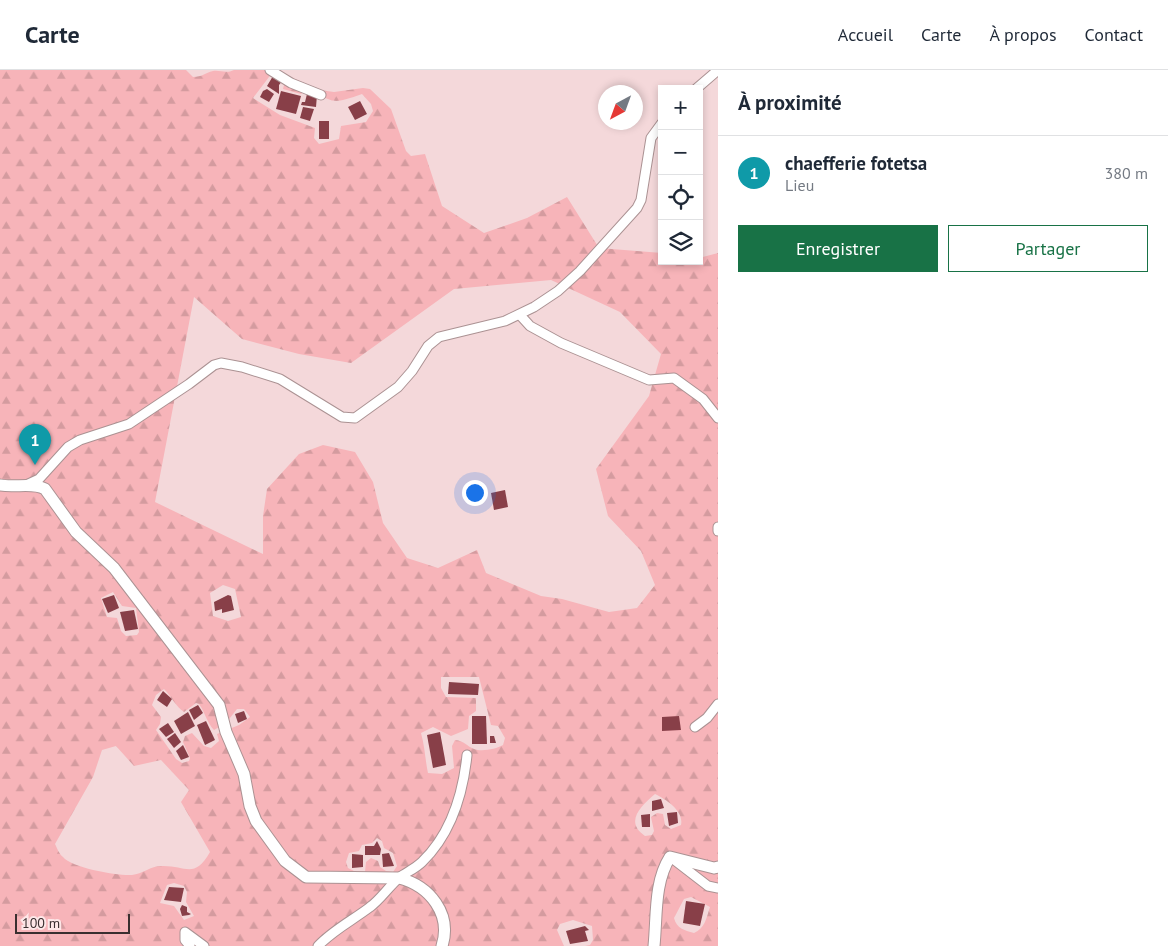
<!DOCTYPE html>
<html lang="fr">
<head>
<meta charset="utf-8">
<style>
  body { margin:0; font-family:"PT Sans",sans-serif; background:#f2f2f3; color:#1f2937 }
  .controls { position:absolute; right:15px; top:15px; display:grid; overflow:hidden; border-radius:0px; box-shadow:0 2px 8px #0003 }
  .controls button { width:45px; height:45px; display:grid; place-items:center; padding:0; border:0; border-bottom:1px solid #e0e1e3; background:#fff; color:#1f2937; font:25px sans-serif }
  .compass { position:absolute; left:598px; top:15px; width:45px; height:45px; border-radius:50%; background:#fff; box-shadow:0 2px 8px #0003; rotate:221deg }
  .scale { position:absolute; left:15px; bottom:12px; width:115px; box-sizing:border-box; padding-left:5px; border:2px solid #3a2f30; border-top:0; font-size:14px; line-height:18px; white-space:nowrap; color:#3a2f30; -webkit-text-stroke:4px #fde7e8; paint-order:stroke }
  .you { position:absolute; left:474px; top:422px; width:18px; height:18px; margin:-12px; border:4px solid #fff; border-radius:50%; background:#1a73e8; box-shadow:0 0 0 8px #1a73e833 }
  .badge { display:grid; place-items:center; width:32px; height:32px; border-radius:50%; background:#187246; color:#fff; font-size:16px; font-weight:700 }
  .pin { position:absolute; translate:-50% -41px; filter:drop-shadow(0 1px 2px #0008) }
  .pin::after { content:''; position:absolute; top:26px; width:18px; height:15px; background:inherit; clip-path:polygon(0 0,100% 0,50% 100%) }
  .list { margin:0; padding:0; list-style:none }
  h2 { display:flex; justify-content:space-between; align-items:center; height:65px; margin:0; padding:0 20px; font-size:21px }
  h2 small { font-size:16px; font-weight:400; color:#747a83 }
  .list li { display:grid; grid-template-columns:32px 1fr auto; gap:15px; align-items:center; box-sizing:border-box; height:75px; padding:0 20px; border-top:1px solid #e0e1e3 }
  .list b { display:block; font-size:19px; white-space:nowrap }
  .list p { margin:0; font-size:16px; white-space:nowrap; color:#747a83 }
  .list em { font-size:16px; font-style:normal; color:#747a83 }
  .actions { display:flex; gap:10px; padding:15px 20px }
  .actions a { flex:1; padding:11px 0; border:1px solid #187246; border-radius:0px; text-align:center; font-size:18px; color:#187246 }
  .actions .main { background:#187246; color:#fff }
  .icon { flex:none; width:28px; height:28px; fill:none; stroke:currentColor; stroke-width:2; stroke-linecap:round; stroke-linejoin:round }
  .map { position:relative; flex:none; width:718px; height:876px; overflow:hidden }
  header { display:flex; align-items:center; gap:30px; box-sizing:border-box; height:70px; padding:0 25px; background:#fff; border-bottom:1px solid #e0e1e3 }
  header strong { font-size:24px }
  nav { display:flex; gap:28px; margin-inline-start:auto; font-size:18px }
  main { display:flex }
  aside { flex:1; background:#fff }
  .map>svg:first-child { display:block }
  .forest { fill:url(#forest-firs); fill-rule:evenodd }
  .building { fill:#883f48 }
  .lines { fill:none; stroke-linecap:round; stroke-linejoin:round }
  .minor-casing { stroke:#ab9293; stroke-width:11 }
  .tertiary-casing { stroke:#ab9293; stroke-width:13 }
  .minor { stroke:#fff; stroke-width:9 }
  .tertiary { stroke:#fff; stroke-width:11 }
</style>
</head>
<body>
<header>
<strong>Carte</strong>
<nav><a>Accueil</a><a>Carte</a><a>À propos</a><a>Contact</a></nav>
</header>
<main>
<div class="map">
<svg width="718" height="876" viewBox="0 0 718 876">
  <defs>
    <pattern id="forest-firs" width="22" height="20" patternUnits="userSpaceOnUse" patternTransform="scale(1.25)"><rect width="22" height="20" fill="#f7b4b9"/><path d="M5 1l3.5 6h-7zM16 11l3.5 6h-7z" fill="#d49b9f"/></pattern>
  </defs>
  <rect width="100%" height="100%" fill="#f4d8da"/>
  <path class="forest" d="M 0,0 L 186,0 L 193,7 C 202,7 205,3 213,1 C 221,0 226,4 234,0 L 275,0 L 320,20 L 334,22 L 363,18 L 370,19 L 391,39 L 406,81 L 411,86 L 425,84 L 442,136 L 484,163 L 527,148 L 567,127 L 599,178 L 662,183 L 662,191 L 699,191 L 699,188 L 718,183 L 718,876 L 585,876 L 590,875 L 593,870 L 592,856 L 573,850 L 560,854 L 557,860 L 564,876 L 0,876 ZM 272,3 L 285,11 L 283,19 L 301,24 L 305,21 C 337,29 326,37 362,24 L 371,34 L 373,41 L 366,52 L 341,56 L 339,69 L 319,74 L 314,68 L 315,58 L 280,45 L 253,28 ZM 551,210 L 620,242 L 661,284 L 649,326 L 596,399 L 608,446 L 641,481 L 655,515 L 637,538 L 609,542 L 562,529 L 541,526 L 486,503 L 477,480 L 438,498 L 407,488 L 383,453 L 373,412 L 355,382 L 323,375 L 299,384 L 267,419 L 263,446 L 263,484 L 155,432 L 194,227 L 242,269 L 299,284 L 351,293 L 454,219 ZM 223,515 L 235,519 L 241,547 L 228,551 L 213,546 L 210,523 ZM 113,522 L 122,536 L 136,538 L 139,562 L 137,565 L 126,566 L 121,561 L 117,548 L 107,547 L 101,528 ZM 441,607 L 479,607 L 491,655 L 498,656 L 505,668 L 503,675 C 496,679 482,682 474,679 C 466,676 465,671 455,670 L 452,676 L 454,698 L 442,704 L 428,703 C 425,689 425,677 421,663 L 433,657 L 451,666 L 468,659 L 469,646 L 476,641 L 476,628 L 446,627 L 441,618 ZM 164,619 C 171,626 176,637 184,642 L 196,633 L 199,634 C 205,642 207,653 214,660 L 226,653 L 237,639 L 244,639 L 250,647 L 239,655 L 217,664 L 219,671 L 211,678 L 204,676 L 192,663 L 185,666 L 183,672 L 190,688 L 189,691 L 182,693 L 176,689 L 156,660 L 160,654 L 161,647 L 152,635 L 156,625 ZM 116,676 L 134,696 L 161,690 L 189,720 L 181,732 L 210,782 C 194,810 186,795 161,796 C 151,796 142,804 132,805 C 118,806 72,798 63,787 C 59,784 57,778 55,774 L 93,707 L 102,680 ZM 655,724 C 667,730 684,741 681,755 L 671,759 L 665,755 L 663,744 L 657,743 L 651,747 L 654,761 L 652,765 L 645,766 C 624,752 641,736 655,724 ZM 377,768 L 382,771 L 384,778 L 393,783 L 397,796 L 393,802 L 386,801 L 380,797 L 378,791 L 371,788 L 366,792 L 365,802 L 358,803 L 348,798 L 346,792 L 349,783 L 359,781 L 362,775 L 372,773 ZM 174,813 L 184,816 L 187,822 L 186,832 L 194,846 L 184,850 L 174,836 L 160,833 L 167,815 ZM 691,827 L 710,837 C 706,849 705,858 694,863 C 684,860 677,859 674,848 L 684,829 Z"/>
  <g class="building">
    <polygon points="273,6 283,10 279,15 279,24 267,16"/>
    <polygon points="267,19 274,24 269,32 260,27 263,21"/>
    <polygon points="281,21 301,26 296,44 276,39"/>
    <polygon points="307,24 317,25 316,37 301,35 302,32 305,32"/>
    <polygon points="360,31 367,44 355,50 348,37"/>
    <polygon points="303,37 314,39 310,51 300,48"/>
    <rect x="319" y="51" width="10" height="18"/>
    <polygon points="505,420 508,437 494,440 491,423"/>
    <polygon points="114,525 119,538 108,543 102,529"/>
    <polygon points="228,525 231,526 234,540 222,543 222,539 215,541 214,532"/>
    <polygon points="134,540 138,559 125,561 120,542"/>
    <polygon points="449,612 479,614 478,625 448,624"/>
    <polygon points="163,621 172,629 167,637 157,630"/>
    <polygon points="198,635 203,643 194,650 189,640"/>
    <polygon points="244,641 247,649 238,653 235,644"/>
    <polygon points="188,642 195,656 181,664 174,651"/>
    <polygon points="472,646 486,646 487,674 472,674"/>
    <polygon points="679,646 681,660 662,661 662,647"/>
    <polygon points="206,651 215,670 205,675 197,655"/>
    <polygon points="168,653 174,662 166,667 159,659"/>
    <polygon points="440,662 446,695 433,698 427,665"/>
    <polygon points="175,663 181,672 174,678 167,669"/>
    <polygon points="490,666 494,666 496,673 490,673"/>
    <polygon points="183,675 189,687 181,690 176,681"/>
    <polygon points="661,729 664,738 652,741 652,731"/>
    <polygon points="677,742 678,753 669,756 667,743"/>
    <polygon points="650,744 650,757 642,757 641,745"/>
    <polygon points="377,771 381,779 380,785 365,785 365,776 374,776"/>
    <polygon points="389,783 394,796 383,797 382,784"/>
    <polygon points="352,784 363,785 363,797 352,798"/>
    <polygon points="169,817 184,818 181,832 164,830"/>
    <polygon points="686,831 705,834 700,856 683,853"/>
    <polygon points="182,835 187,837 187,842 191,844 189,845 182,846 180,839"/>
    <polygon points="585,856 589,860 585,861 588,871 570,874 566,861"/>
  </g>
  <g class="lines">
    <g class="minor-casing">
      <g id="minor">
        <polyline points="270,0 291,13 321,25"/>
        <polyline points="696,19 718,0"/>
        <polyline points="520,245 530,256 561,273 649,310 674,308 703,329 718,348"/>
        <polyline points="26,415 39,409 68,377 80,370 129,354 189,314 214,295 221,293 242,297 280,309 342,347 355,348 398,317 412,301 428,276 439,267 505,251 534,237 558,221 580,201 637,138 641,130 651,68 662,53"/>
        <polyline points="718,457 718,461"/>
        <polyline points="695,657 707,648 718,634"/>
        <polyline points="673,789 708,816 718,818"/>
        <polyline points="190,876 185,870 185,862 204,876"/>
        <path d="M 318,876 C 333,860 353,850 370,837 C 381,829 389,816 400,807 C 407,802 416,798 422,792 C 451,764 463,724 467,685"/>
      </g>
    </g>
    <g class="tertiary-casing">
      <g id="tertiary">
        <path d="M 0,415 C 14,418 34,412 45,419 L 76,462 L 114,498 L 219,635 L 226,662 L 244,704 L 250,736 L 256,751 L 285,791 L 306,807 L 399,808 C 430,816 452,844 442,876"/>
        <path d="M 654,876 C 657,846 654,812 670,787 L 714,798 L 718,797"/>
      </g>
    </g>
    <use href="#minor" class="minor"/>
    <use href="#tertiary" class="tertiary"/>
  </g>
</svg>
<div class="controls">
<button>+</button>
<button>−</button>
<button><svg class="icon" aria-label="locate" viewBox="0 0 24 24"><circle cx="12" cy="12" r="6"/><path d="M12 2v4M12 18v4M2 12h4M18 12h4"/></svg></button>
<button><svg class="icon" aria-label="layers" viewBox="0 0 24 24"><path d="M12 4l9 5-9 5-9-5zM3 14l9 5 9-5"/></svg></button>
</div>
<svg class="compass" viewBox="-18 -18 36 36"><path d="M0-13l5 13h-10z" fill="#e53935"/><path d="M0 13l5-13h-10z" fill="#747a83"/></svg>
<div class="scale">100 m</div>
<div class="you"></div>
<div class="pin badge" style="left:35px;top:395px;background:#0f9aa8">1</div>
</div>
<aside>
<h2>À proximité<small></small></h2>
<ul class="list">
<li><span class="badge" style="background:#0f9aa8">1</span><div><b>chaefferie fotetsa</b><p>Lieu</p></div><em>380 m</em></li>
</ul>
<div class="actions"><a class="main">Enregistrer</a><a>Partager</a></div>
</aside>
</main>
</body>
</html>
